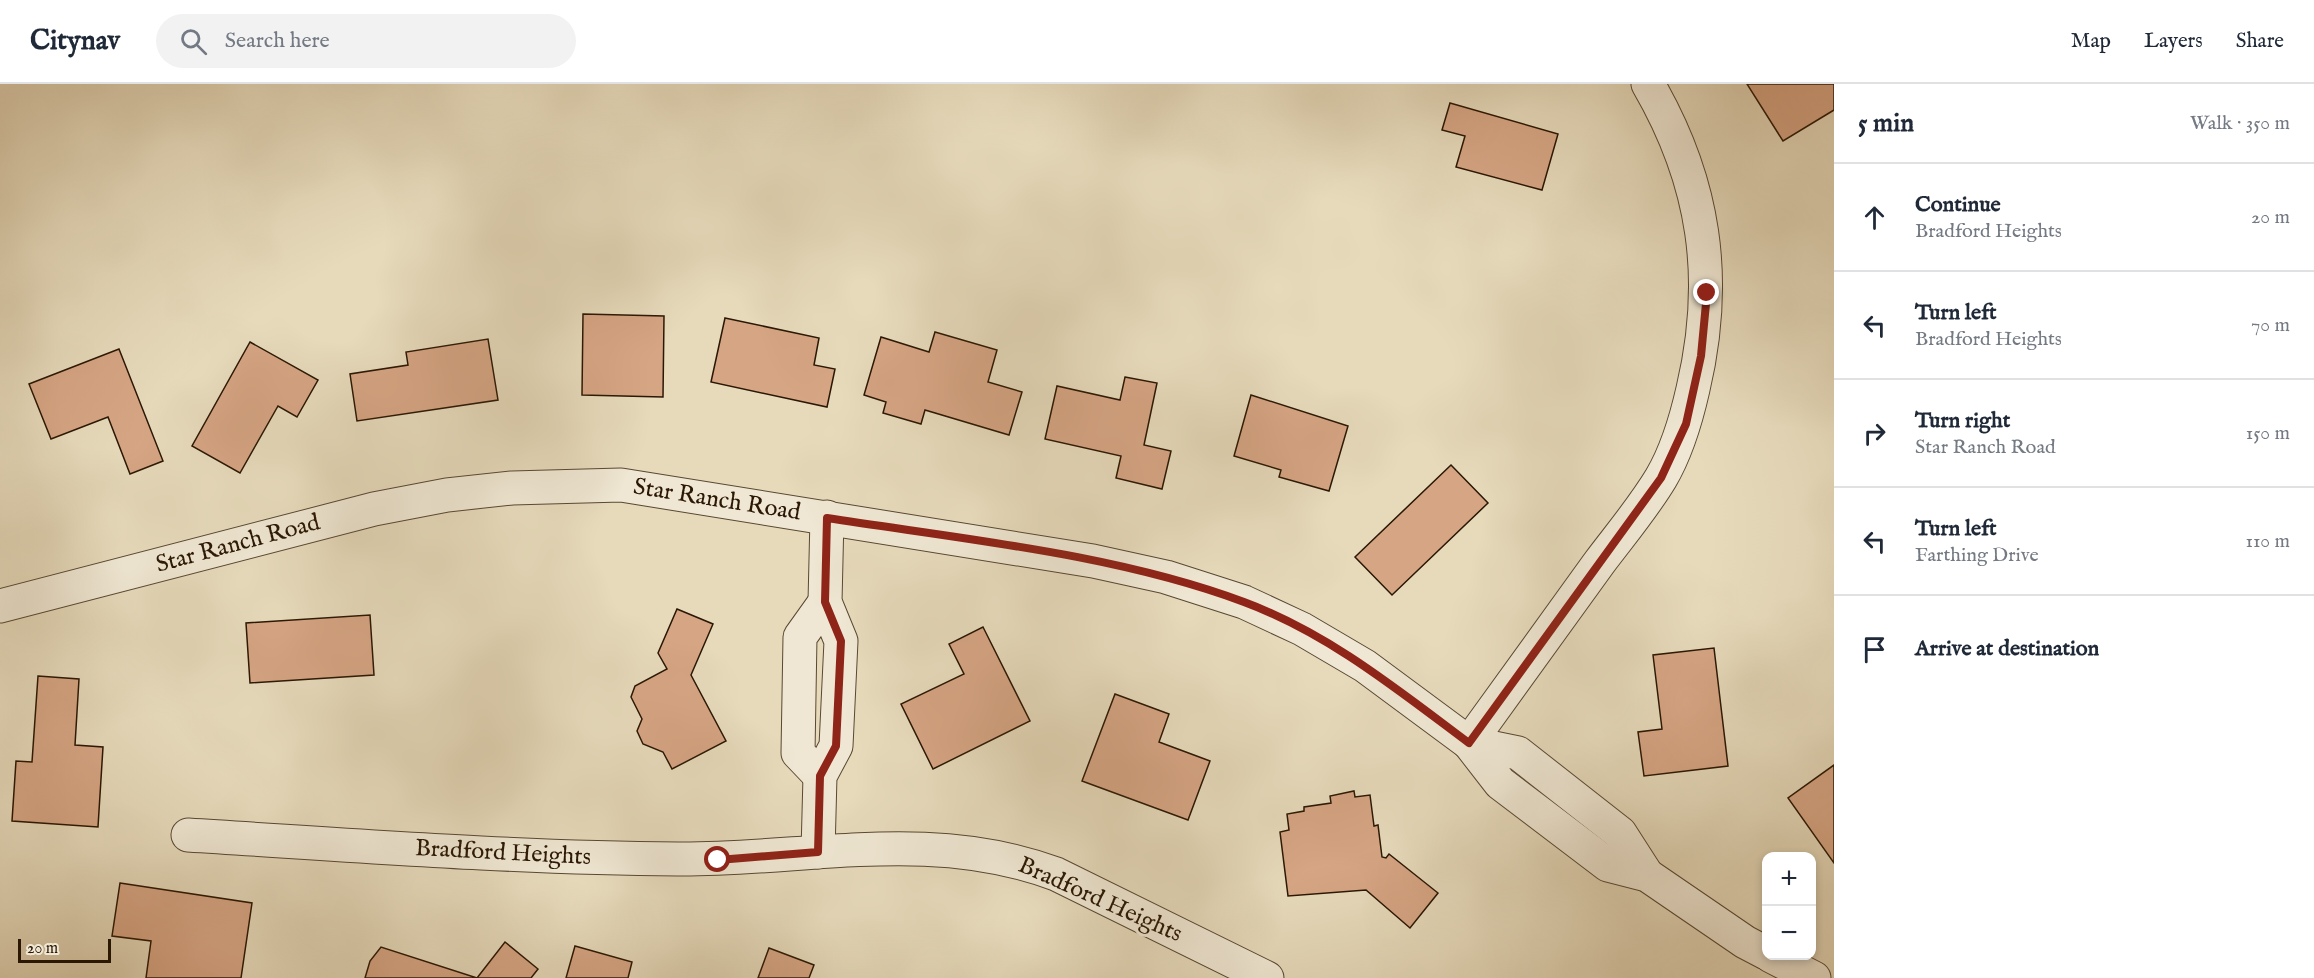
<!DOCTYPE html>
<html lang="en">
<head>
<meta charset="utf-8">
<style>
  body { margin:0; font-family:"IM FELL English",serif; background:#f2f2f3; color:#1f2937 }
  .controls { position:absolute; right:18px; bottom:18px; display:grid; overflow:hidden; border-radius:12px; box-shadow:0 3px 9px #0003 }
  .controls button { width:54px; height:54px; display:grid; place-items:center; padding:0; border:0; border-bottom:2px solid #e0e1e3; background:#fff; color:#1f2937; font:30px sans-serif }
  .scale { position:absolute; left:18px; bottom:15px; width:93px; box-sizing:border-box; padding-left:6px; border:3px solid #2a1704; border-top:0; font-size:16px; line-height:21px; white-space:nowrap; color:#2a1704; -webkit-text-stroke:4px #efe7d3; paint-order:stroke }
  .stop { position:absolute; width:18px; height:18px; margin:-14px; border:4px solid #8f2418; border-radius:50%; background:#fff }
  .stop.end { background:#8f2418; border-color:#fff; box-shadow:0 2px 6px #0008 }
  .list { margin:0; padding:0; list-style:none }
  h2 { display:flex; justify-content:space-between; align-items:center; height:78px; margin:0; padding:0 24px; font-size:26px }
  h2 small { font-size:20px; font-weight:400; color:#747a83 }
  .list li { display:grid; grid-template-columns:39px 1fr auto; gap:18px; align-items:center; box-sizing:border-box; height:108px; padding:0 24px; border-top:2px solid #e0e1e3 }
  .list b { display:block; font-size:22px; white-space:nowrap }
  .list p { margin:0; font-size:20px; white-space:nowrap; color:#747a83 }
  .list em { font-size:20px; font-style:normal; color:#747a83 }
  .icon { flex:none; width:33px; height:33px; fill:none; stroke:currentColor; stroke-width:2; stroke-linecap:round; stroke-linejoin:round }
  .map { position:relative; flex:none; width:1834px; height:894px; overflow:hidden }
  header { display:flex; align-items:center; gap:36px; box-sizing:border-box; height:84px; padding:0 30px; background:#fff; border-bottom:2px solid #e0e1e3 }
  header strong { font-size:28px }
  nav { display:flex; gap:33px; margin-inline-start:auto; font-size:21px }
  .search { width:420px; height:54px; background:#f2f2f3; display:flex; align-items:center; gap:15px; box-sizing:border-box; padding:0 21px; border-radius:33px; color:#747a83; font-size:22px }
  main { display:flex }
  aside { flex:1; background:#fff }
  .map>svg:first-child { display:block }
  .building { fill:#d6a584; stroke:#2a1704; stroke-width:1.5 }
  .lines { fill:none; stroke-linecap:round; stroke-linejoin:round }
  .minor-casing { stroke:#594832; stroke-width:35 }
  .minor { stroke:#efe7d3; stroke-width:33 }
  .route { stroke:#8f2418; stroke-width:8 }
  .labels { text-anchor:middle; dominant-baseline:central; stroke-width:6; stroke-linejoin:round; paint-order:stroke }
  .street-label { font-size:24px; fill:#2a1704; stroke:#efe7d3 }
</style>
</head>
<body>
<header>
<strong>Citynav</strong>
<div class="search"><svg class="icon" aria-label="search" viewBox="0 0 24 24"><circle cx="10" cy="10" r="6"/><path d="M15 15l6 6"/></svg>Search here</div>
<nav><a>Map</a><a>Layers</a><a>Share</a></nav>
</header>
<main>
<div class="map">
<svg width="1834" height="894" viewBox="0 0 1834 894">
  <rect width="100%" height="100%" fill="#e6dabb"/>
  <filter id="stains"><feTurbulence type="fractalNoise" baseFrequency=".00333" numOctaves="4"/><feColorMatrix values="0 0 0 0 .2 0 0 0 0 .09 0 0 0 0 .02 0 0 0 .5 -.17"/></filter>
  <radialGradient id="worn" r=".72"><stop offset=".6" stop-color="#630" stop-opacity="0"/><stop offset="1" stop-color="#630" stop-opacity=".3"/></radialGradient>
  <g class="building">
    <polygon points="1747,0 1834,0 1834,26 1783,57"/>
    <polygon points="1450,19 1558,50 1542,106 1456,83 1465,52 1442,46"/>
    <polygon points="583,230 664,232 663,313 582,311"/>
    <polygon points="725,234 819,254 814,281 835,285 827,323 711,298"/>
    <polygon points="935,248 997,266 988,298 1022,308 1009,351 925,326 921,340 883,329 886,318 864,311 881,253 929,268"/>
    <polygon points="488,255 498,316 357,337 350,290 408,281 406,268"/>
    <polygon points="250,258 318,296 297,333 278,322 240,389 192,362"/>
    <polygon points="119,265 163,377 130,390 108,333 51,355 29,300"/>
    <polygon points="1125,293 1157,299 1144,361 1171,367 1162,405 1116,394 1121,372 1045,355 1057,302 1120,316"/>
    <polygon points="1251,311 1348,342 1329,407 1279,393 1281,386 1234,372"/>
    <polygon points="1451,381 1488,419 1392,511 1355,473"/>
    <polygon points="677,525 713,540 691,591 726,657 672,685 663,668 643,660 637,647 642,635 631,613 635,602 667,585 658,569"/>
    <polygon points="370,531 374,591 250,599 246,539"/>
    <polygon points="983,543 1030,637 933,685 901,620 964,590 949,560"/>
    <polygon points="1714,564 1728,682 1644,692 1638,648 1662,645 1653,571"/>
    <polygon points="38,592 79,595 75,661 103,663 98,743 12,737 16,677 32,678"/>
    <polygon points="1115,610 1169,630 1159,658 1210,677 1188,736 1082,697"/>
    <polygon points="1834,681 1834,779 1788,714"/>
    <polygon points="1354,707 1355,713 1370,711 1374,742 1378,741 1382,773 1386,774 1389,770 1438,809 1410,844 1366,806 1288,812 1280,748 1289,746 1287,730 1304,727 1304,723 1331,719 1330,712"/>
    <polygon points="120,799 252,819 241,894 146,894 151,857 112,852"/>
    <polygon points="505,858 538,885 531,894 365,894 370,877 381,863 477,894"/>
    <polygon points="575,862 632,878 628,894 566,894"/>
    <polygon points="769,864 814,881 809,894 758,894"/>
  </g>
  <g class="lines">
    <g class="minor-casing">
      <g id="minor">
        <polyline points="0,522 374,425 447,411 512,404 621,401 1093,477 1166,493 1244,518 1302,545 1365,582 1469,659 1500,699 1608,781 1647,791 1745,858 1766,869"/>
        <path d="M 1469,659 C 1513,599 1556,539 1599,479 C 1620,451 1643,424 1661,394 C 1677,367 1686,336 1693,305 C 1719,195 1705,98 1648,0"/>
        <polyline points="1469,659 1518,669 1620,749 1647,791"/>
        <polyline points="820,692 798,669 800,553 825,518"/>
        <path d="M 188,751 C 351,761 514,774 678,775 C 807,776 930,743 1056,790 L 1267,894"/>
        <polyline points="818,768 820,692 836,662 841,557 825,518 827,433"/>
        <polyline points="1771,872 1814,894"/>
      </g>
    </g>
    <use href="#minor" class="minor"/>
  </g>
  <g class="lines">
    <path class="route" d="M 718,776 L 818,768 L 820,692 L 836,662 L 841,557 L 825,518 L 827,434 C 962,455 1116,470 1244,518 C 1328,549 1398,606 1469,659 L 1661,394 L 1686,340 L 1701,272 L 1707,209"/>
  </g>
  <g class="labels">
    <g class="street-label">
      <text transform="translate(717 416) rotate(9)">Star Ranch Road</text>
      <text transform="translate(238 460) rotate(-15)">Star Ranch Road</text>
      <text transform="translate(503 769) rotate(3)">Bradford Heights</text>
      <text transform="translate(1100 816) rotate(24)">Bradford Heights</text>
    </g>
  </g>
  <rect width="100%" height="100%" filter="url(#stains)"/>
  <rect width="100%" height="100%" fill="url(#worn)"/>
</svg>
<div class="controls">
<button>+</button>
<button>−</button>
</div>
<div class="scale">20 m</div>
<div class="stop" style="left:718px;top:776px"></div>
<div class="stop end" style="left:1707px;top:209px"></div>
</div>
<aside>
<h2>5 min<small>Walk · 350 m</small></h2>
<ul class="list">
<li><svg class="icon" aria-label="ahead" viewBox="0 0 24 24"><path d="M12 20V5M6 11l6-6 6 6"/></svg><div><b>Continue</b><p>Bradford Heights</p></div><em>20 m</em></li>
<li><svg class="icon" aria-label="left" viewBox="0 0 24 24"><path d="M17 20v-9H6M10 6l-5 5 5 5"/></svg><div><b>Turn left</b><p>Bradford Heights</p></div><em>70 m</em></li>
<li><svg class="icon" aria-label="right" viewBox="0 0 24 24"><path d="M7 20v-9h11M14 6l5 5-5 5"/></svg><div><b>Turn right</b><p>Star Ranch Road</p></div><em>150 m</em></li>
<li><svg class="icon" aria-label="left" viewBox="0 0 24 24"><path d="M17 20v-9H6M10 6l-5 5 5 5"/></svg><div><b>Turn left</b><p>Farthing Drive</p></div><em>110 m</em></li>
<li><svg class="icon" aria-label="arrive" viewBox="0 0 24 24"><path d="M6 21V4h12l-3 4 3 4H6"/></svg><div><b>Arrive at destination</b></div></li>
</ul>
</aside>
</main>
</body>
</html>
